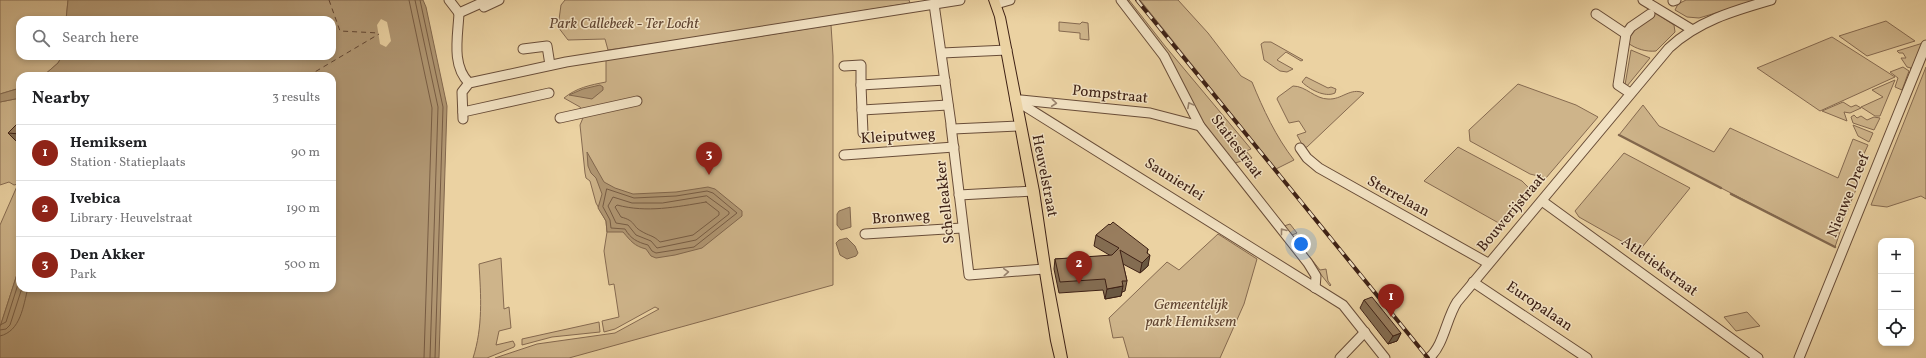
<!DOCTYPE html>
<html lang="en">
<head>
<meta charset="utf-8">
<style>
  body { margin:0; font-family:Vollkorn,serif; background:#f6f6f6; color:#202124 }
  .controls { position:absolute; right:12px; bottom:12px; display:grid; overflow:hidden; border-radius:8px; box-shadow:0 2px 6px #0003 }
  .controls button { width:36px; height:36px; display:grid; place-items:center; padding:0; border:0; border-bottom:1px solid #e0e0e0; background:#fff; color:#202124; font:20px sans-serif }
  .you { position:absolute; left:1301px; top:244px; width:14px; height:14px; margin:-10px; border:3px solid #fff; border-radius:50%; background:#1a73e8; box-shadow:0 0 0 6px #1a73e833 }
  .badge { display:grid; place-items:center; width:26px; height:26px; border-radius:50%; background:#8f2418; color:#fff; font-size:13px; font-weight:700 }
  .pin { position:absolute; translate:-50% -33px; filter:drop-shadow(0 1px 2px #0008) }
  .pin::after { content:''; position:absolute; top:21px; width:14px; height:12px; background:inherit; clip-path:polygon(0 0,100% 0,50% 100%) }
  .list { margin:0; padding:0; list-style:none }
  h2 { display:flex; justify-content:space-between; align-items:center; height:52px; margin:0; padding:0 16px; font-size:17px }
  h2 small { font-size:13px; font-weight:400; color:#757577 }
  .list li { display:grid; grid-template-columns:26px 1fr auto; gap:12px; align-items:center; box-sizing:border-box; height:56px; padding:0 16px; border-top:1px solid #e0e0e0 }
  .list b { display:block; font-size:15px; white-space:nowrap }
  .list p { margin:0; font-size:13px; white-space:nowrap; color:#757577 }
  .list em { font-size:13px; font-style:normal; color:#757577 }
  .icon { flex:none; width:22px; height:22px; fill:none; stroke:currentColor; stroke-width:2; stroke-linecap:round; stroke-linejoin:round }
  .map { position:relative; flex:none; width:1926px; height:358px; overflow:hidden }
  .search { position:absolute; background:#fff; box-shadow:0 2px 6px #0003; left:16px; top:16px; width:320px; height:44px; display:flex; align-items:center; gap:10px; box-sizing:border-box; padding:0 14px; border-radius:12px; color:#757577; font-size:15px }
  .panel { position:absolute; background:#fff; box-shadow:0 2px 6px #0003; left:16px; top:72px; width:320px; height:220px; border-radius:12px }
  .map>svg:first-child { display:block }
  .green { fill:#ceb48a; stroke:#866a50 }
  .water { fill:#b09672; stroke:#82674d }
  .pier { fill:#ebd2a2 }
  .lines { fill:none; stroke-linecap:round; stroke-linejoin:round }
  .shore { stroke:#775c44; stroke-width:1 }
  .stream { stroke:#82674d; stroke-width:2.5 }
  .ferry { stroke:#604431; stroke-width:1; stroke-dasharray:5 4; stroke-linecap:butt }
  .minor-casing { stroke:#694d38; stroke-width:11 }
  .major-casing { stroke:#3e2115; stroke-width:2 }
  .minor { stroke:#f2e2c3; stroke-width:9 }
  .major { fill:#ebd2a2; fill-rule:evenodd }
  .rail-casing { stroke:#3e2115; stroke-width:4 }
  .rail { stroke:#f2e2c3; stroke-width:2.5; stroke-dasharray:8; stroke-linecap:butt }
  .wall { fill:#836c51; stroke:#3e2115 }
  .shaded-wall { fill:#6a5842; stroke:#3e2115 }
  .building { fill:#987d5e; stroke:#3e2115 }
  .oneway { stroke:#98826c }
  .labels { text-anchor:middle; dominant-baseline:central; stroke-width:3; stroke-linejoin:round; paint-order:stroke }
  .park-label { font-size:15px; font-style:italic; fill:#624632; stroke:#f2e2c3 }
  .street-label { font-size:15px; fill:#3e2115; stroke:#f2e2c3 }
</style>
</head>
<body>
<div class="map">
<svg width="1926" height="358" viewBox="0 0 1926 358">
  <rect width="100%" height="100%" fill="#ebd2a2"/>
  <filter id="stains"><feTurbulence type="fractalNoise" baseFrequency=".005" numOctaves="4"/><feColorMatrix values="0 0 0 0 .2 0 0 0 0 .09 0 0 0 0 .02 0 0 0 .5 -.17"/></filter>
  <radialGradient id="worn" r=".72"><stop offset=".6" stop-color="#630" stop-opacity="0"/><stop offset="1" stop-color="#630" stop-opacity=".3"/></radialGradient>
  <g class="green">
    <polygon points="0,0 68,0 66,20 20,20 20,56 62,56 58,63 43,76 20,76 20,88 0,94"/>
    <polygon points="565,0 909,0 910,3 714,35 608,50 605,39 568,40 558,27 561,5"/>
    <polygon points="1123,0 1129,0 1165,46 1251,149 1246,151 1252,158 1235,163 1284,226 1290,224 1297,233 1292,235 1320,270 1326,269 1328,281 1331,285 1330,286 1204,127"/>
    <path d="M 1140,0 L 1178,0 L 1208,33 L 1241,76 L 1252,82 C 1263,109 1276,137 1294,160 L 1276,169 Z"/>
    <polygon points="1686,0 1760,0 1699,18 1687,17 1675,10 1678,4"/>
    <path d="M 1651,10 L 1674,25 L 1675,32 L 1656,51 C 1646,52 1636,49 1628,43 L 1631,33 Z"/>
    <polygon points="1886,21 1915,41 1867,56 1839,36"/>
    <polygon points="1059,22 1080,24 1082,22 1088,23 1089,40 1080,39 1080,33 1059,31"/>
    <path d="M 831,25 L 833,56 L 833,285 L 569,358 L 495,358 L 537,344 L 615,333 L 659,309 L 655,307 L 615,329 L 604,332 L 602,321 L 619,317 L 614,284 L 609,285 L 604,251 L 607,232 L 606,221 L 596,203 L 590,181 L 586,178 L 585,173 L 580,125 L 585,113 L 580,107 L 564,98 C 576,88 590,85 606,82 L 606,59 L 680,49 Z"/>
    <polygon points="1832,37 1895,77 1820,111 1757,68"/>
    <polygon points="1264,42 1271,42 1303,60 1301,61 1286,52 1277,60 1293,69 1287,72 1280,71 1264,60 1261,44"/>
    <polygon points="1923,43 1912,70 1910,69 1911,68 1907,67 1901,58 1906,58 1903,53 1899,53 1897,51"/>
    <polygon points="1631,50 1650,58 1627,86 1625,85"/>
    <polygon points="1903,67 1909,71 1902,90 1895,87 1898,78 1890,72"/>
    <polygon points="1926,67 1926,199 1921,196 1887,207 1871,205"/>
    <path d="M 1306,77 L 1328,88 L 1331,87 L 1336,89 L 1335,93 C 1325,98 1309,89 1302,82 Z"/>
    <polygon points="1895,80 1880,116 1875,116 1861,107 1883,97 1872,90"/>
    <polygon points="1518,84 1576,105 1598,117 1546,178 1530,174 1470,141 1469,130"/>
    <path d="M 1293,86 C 1306,86 1315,99 1328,99 C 1342,100 1350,87 1364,93 L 1307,147 L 1304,148 L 1297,135 L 1306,132 L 1299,121 L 1289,123 L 1277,99 L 1278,97 Z"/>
    <polygon points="20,98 20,265 0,327 0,225 18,184 14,185 9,182 0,185 0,102"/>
    <polygon points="1843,102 1851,107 1856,105 1861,108 1850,113 1844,112 1847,121 1822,111"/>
    <polygon points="1643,105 1659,126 1714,152 1730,128 1838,178 1853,139 1868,145 1854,176 1857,187 1843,221 1837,221 1841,229 1835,247 1619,135"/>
    <polygon points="1854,115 1857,118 1861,116 1867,120 1874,117 1880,118 1874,130 1853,123 1851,117"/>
    <polygon points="1853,125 1873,133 1869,142 1858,136"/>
    <polygon points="1458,147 1522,181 1533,192 1504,226 1424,181"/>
    <polygon points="1624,153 1690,188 1639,251 1579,217 1575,211"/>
    <polygon points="1218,234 1257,259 1244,304 1220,358 1129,358 1123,337 1113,338 1109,318 1167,262 1179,270"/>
    <path d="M 501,258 L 504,309 L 509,307 L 511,328 L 499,331 L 496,345 L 513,341 L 515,345 L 514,347 L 487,358 L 473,358 C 483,327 481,296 479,264 Z"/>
    <polygon points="1747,312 1760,326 1736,331 1724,317"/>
    <polygon points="599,322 600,332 552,337 522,345 522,339"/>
  </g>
  <g class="water">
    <polygon points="68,0 423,0 426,7 447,106 439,358 0,358 0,327 20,265 20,288 332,288 332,76 43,76 58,63 62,56 332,56 332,20 66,20"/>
    <polygon points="600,85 603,87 603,90 592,99 569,95 583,89"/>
    <polygon points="20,88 20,98 0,102 0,94"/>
    <path d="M 587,152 L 604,182 L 615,188 L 633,194 L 676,192 L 708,187 L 715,189 L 742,211 L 742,216 L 702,248 L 675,255 L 656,258 L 651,256 L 646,249 C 634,246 631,241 623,232 L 607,232 L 606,221 L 598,208 L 602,194 L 596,178 L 591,173 L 588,166 Z"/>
    <polygon points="850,207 851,227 841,230 837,225 837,214 839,211"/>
    <polygon points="847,238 855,246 858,253 856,256 847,259 840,255 836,243 839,240"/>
  </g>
  <polygon class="pier" points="381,19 387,22 389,31 391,41 386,47 380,44 377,25"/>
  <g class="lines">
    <g class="shore">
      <polyline points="409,0 432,108 424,358"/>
      <polyline points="415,0 438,107 430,358"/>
      <polyline points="420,0 443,107 435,358"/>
      <path d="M 607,189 L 634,198 L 676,196 L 707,191 L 713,193 L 737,213 L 694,247 L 656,253 L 652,251 L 648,245 C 637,242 631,239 625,229 L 611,228 L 610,220 L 603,207 Z"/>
      <polygon points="707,196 729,212 729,214 696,240 657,248 651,241 636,235 628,225 616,223 608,206 613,197 632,203 662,203"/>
      <path d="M 706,202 L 719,212 L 719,215 L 693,235 L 660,242 C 653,235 649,236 641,231 C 632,226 636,221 621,217 L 615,207 L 617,205 C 647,213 676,207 706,202 Z"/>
      <polyline points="0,325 6,322 20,278"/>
      <polyline points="0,330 6,329 10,325 22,288"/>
      <path d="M 0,336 C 21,331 23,306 28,288"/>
    </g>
    <g class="stream">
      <polyline points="1619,135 1721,188"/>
      <polyline points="1731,194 1835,247"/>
    </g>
    <g class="ferry">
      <polyline points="329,0 340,31 379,33"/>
      <polyline points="308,76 379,34"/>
    </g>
    <g class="minor-casing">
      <g id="minor">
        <polyline points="449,0 459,13"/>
        <polyline points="1121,0 1164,56 1200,126 1308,263 1316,276 1315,288"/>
        <polyline points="1643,0 1691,29"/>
        <polyline points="1673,1 1676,0"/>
        <polyline points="934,4 951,124"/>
        <polyline points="996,4 1010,0"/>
        <polyline points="484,7 499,0"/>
        <path d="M 459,13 C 458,36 451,65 469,83"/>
        <polyline points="459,13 488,0"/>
        <polyline points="1596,14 1626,34"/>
        <polyline points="523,49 547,46 550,65"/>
        <polyline points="942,53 1007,50"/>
        <polyline points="844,66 861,65 861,85"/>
        <polyline points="945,80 861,85 862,110 948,105"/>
        <polyline points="1630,93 1618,85 1626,34 1631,27 1650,14"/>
        <polyline points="1015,100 1343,305 1385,358"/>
        <polyline points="1021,100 1150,113 1200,126"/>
        <polyline points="862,110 863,133"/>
        <polyline points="463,112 549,93"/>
        <polyline points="560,118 637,101"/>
        <polyline points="463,119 462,92 469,83 566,62 960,0"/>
        <polyline points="951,126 969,275 1044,269"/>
        <polyline points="953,129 1020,126"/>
        <polyline points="1300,148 1307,158 1319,168 1488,263"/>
        <polyline points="844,155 954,147"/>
        <polyline points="959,195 1033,191"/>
        <polyline points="1542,201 1758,358"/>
        <polyline points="865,234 962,228"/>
        <polyline points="1473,282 1587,358"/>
        <polyline points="1340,358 1365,332"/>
        <path d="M 1429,358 C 1444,345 1446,319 1457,302 L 1669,48 C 1698,21 1733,11 1771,0"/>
        <polyline points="1799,358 1926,45"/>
      </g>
    </g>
    <g class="major-casing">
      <polygon id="major" points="989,0 999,0 1005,17 1039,191 1051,273 1067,358 1055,358 1051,341 1027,191 995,17"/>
    </g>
    <use href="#minor" class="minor"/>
    <use href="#major" class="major"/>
    <g class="rail-casing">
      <polyline id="rail" points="1137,0 1428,358"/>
    </g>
    <use href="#rail" class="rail"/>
  </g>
  <g class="wall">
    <polygon points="20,121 20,141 16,141 8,133"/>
    <polygon points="1096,235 1147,253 1148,266 1140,273 1123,264 1127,281 1125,291 1122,292 1121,296 1105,299 1103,290 1059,293 1054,269 1055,259 1111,256 1094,246"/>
    <polygon points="1364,300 1401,333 1397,341 1388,344 1360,308"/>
  </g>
  <g class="shaded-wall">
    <polygon points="1148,249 1146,259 1150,255 1148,266 1140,273 1142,263"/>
    <polygon points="1123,286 1121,296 1105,299 1107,289"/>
    <polygon points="1401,333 1397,341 1388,344 1393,336"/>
  </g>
  <g class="building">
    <polygon points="20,121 20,134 8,133"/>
    <polygon points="1113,222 1148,249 1147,253 1150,255 1142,263 1120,250 1127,281 1122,281 1123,286 1107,289 1105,279 1060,282 1055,259 1112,255 1119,248 1096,235 1109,224 1110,225"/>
    <polygon points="1372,297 1401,333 1393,336 1364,300"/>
  </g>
  <defs><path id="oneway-chevron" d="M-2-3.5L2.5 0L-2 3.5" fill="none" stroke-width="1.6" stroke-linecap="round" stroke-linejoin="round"/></defs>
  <g class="oneway">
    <use href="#oneway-chevron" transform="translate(1054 103) rotate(6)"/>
    <use href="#oneway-chevron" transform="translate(1190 105) rotate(-118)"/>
    <use href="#oneway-chevron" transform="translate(1283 231) rotate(-128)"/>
    <use href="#oneway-chevron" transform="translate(1006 272) rotate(-4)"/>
  </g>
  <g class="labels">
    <g class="park-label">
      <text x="624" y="24">Park Callebeek - Ter Locht</text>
      <text x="1191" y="305">Gemeentelijk<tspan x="1191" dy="17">park Hemiksem</tspan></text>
    </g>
    <g class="street-label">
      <text transform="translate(1110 95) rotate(6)">Pompstraat</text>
      <text transform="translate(898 137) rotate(-4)">Kleiputweg</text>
      <text transform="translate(1236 147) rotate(53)">Statiestraat</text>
      <text transform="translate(1044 176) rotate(79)">Heuvelstraat</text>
      <text transform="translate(1174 180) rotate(32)">Saunierlei</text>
      <text transform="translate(1849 196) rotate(-68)">Nieuwe Dreef</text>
      <text transform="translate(1398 197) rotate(29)">Sterrelaan</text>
      <text transform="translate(946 202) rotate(-96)">Schelleakker</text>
      <text transform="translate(1512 213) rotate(-50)">Bouwerijstraat</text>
      <text transform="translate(901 218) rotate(-4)">Bronweg</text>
      <text transform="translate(1659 267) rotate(36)">Atletiekstraat</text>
      <text transform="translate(1539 307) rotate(34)">Europalaan</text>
    </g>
  </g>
  <rect width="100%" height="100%" filter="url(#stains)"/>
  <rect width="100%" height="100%" fill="url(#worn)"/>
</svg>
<div class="controls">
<button>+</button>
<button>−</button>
<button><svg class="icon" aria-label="locate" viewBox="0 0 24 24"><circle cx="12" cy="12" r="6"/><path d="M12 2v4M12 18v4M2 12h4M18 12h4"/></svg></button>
</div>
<div class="you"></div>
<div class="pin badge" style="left:1391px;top:317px">1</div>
<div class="pin badge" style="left:1079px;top:284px">2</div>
<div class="pin badge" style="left:709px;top:175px">3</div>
<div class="search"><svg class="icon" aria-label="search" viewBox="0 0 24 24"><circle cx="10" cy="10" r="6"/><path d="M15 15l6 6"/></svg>Search here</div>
<section class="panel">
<h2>Nearby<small>3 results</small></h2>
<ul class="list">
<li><span class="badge">1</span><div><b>Hemiksem</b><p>Station · Statieplaats</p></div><em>90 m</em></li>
<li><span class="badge">2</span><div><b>Ivebica</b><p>Library · Heuvelstraat</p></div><em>190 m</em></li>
<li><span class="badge">3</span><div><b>Den Akker</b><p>Park</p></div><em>500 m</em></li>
</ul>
</section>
</div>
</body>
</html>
